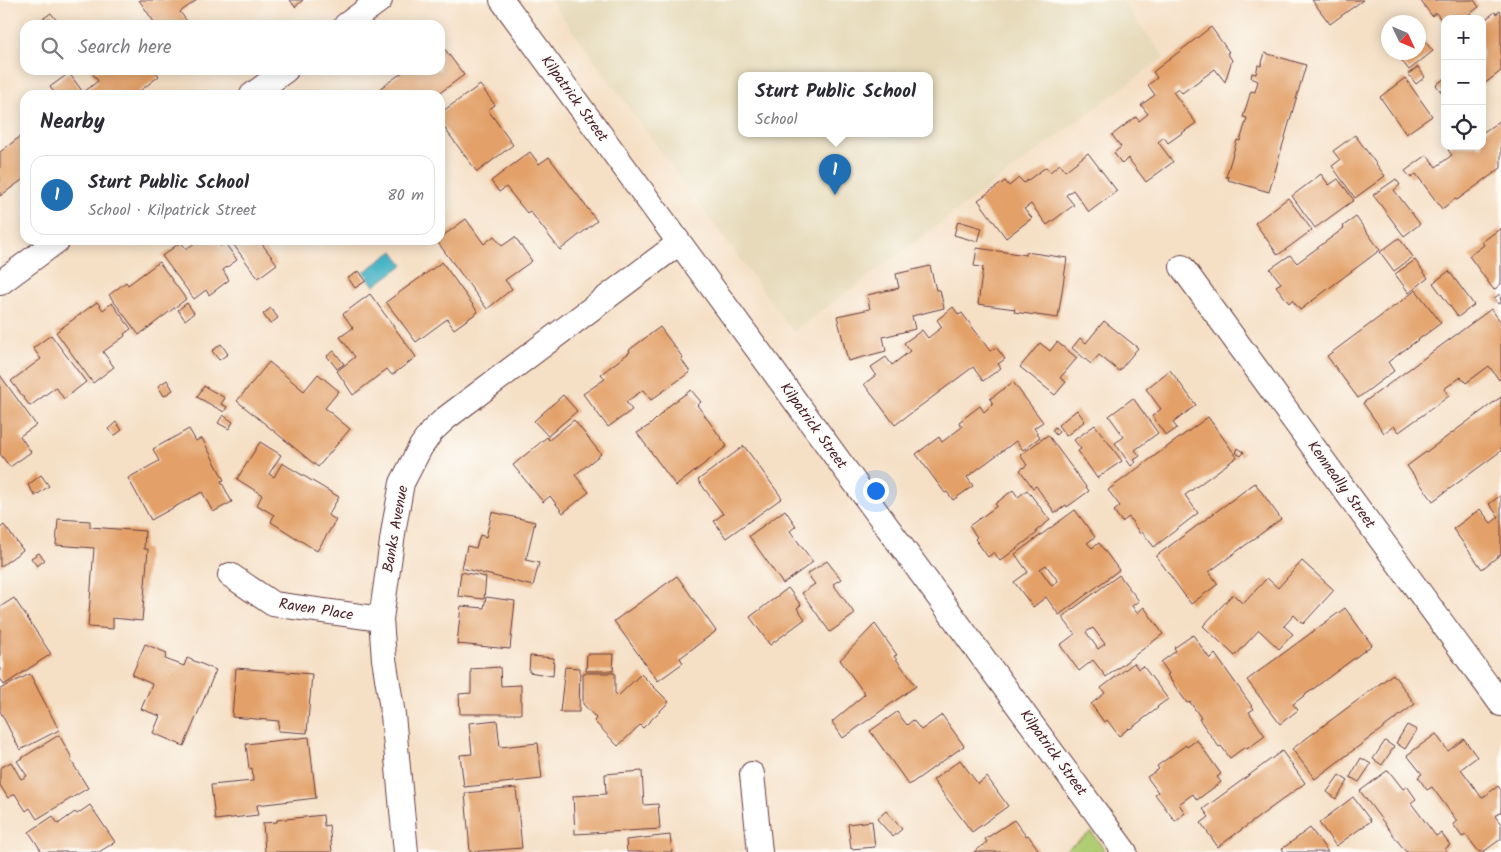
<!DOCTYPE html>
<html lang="en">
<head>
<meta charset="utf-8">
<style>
  body { margin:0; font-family:Kalam,sans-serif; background:#f2f2f3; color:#2b2b33 }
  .controls { position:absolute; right:15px; top:15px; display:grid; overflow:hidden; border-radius:10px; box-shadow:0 2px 12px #0003 }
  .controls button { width:45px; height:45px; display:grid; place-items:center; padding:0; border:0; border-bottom:1px solid #e1e1e2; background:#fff; color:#2b2b33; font:25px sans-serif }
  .compass { position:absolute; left:1381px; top:15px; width:45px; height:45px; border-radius:50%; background:#fff; box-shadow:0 2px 12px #0003; rotate:134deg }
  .you { position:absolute; left:875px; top:490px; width:18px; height:18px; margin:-12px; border:4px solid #fff; border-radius:50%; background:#1a73e8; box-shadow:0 0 0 8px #1a73e833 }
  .badge { display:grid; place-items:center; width:32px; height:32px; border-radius:50%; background:#1f6fb2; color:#fff; font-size:16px; font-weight:700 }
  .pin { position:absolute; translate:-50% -41px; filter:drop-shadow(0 1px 2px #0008) }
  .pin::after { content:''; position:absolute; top:26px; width:18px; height:15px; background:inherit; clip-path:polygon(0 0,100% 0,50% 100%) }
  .popup { position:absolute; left:738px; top:72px; width:195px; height:65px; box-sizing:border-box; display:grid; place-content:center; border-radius:10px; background:#fff; filter:drop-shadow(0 1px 4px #0005); font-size:16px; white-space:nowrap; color:#7c7c81 }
  .popup b { font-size:19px; color:#2b2b33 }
  .popup::after { content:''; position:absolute; left:50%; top:100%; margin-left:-10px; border:10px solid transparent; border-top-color:#fff }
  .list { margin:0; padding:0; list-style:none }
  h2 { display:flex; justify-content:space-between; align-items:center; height:65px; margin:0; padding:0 20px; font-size:21px }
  h2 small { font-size:16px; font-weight:400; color:#7c7c81 }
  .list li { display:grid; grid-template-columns:32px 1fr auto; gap:15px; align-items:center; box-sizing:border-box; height:80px; margin:0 10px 10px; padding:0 10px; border:1px solid #e1e1e2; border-radius:15px }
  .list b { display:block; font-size:19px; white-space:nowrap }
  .list p { margin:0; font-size:16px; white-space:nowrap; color:#7c7c81 }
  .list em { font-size:16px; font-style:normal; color:#7c7c81 }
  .icon { flex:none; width:28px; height:28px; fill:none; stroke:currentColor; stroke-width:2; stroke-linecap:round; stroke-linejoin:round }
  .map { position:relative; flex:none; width:1501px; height:852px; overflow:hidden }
  .search { position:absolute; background:#fff; box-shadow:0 2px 12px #0003; left:20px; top:20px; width:425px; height:55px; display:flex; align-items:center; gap:12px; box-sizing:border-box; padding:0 18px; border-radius:15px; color:#7c7c81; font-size:19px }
  .panel { position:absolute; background:#fff; box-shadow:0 2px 12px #0003; left:20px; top:90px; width:425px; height:155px; border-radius:15px }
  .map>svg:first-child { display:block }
  .built { fill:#e6daba; fill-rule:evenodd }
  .green { fill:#b0cd73; stroke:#7d764f }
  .water { fill:#47b3c4; stroke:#486978 }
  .building { fill:#e3a169; fill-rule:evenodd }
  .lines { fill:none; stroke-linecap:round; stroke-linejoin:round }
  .minor-casing { stroke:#643c42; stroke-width:26 }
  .minor { stroke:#fff; stroke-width:24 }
  .labels { text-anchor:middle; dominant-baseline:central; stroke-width:4; stroke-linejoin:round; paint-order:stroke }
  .street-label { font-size:15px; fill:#4a1f2b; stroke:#fdfcf7 }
</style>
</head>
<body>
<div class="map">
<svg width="1501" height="852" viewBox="0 0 1501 852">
  <rect width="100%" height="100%" fill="#fdfcf7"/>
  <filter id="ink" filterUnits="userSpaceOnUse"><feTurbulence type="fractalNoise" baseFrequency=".02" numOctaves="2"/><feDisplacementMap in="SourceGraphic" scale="10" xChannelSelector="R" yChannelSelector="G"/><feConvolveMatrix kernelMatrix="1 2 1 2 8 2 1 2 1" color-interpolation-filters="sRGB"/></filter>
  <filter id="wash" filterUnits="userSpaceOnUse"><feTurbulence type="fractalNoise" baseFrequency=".0096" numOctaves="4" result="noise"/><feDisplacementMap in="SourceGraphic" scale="20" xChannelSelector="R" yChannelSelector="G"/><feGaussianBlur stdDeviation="1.12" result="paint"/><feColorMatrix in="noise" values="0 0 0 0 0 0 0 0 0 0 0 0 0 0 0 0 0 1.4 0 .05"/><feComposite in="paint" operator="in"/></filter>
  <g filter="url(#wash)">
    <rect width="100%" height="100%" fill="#f5dfc5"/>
    <path class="built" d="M 550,0 L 1121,0 L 1164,57 L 793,332 ZM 741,76 L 929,76 L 929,134 L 741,134 Z"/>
    <polygon class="green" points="1091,832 1106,852 1063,852"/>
    <polygon class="water" points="393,251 403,265 374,286 364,272"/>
    <g id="blocks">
      <g class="building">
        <polygon points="139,0 197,0 180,12 190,25 156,25"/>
        <polygon points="290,0 303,0 295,7"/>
        <polygon points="1312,0 1363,0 1330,24"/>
        <polygon points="1420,0 1474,0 1479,7 1463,19 1445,19 1445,25 1436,13 1432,16"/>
        <polygon points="1500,11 1501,13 1501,71 1484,84 1482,82 1482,22 1495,12 1496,14"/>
        <polygon points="51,13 60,25 40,25 38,22"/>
        <polygon points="1211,27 1229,52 1227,53 1232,60 1225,82 1215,69 1182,93 1178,88 1173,92 1196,123 1168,143 1164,137 1158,142 1173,162 1146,182 1128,158 1122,164 1114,153 1121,147 1112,135 1136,117 1139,121 1148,114 1141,105 1155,95 1148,85 1157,78 1153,72"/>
        <polygon points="1422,38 1433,51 1409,70 1398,56 1403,52 1418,52 1418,41"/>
        <polygon points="441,44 464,75 437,95 432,95 430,92 426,95 383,95 379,89 406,70 440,70 440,45"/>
        <polygon points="1265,53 1306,65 1269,192 1228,180 1229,177 1226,177 1237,140 1240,141 1247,118 1243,117 1251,91 1255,92 1258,81 1251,78 1252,73 1256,74 1258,65 1261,66"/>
        <polygon points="1418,67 1425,77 1416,84 1408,74"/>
        <polygon points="90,70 155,70 159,76 135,95 87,95 84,92 98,81"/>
        <polygon points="69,73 85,95 56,95 50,87"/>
        <polygon points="1405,78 1432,116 1406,134 1380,97"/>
        <polygon points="1445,78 1445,97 1436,85"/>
        <polygon points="480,85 495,105 488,110 513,145 477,172 440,122 440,113"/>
        <polygon points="1501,120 1501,168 1457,200 1455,199 1442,209 1416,174 1411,178 1405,171 1427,155 1436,167 1452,155 1448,150 1453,146 1482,146 1482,133"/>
        <polygon points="25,133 25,178 0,196 0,152"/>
        <polygon points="1355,135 1385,176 1355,198 1332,166 1340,160 1333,151"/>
        <polygon points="530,152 539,164 549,157 597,221 560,250 530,211 527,213 506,187 499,192 491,181"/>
        <polygon points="1088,153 1117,191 1089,212 1073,190 1066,195 1074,205 1047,225 1031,204 1024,209 1032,218 1006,238 978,200 1005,181 1009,186 1019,178 1024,183 1046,167 1050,172 1060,164 1065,171"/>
        <polygon points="1321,174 1329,185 1338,179 1354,200 1315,228 1292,196"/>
        <polygon points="1396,179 1400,185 1394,190 1420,224 1404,236 1373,195"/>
        <polygon points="1288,198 1312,230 1278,255 1255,223"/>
        <polygon points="1356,217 1380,250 1300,310 1292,300 1289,303 1276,286 1281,283 1270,269 1290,255 1297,263 1344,228 1343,226"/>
        <polygon points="466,219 484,244 494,236 502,246 515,237 532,261 505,280 512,289 487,309 436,240 440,240 440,238"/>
        <polygon points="958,221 982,228 978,242 954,235"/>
        <polygon points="1501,228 1501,284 1494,290 1469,256 1484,245 1482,242"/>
        <polygon points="1399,238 1413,257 1394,271 1380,252"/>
        <polygon points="199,240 216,240 220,246 225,243 237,260 223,270 229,280 209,295 206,290 194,299 162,256 181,242 186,249"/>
        <polygon points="230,240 259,240 277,264 258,278"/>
        <polygon points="977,248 1026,255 1026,252 1067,258 1058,318 1014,312 1015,309 978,304 983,267 974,266"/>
        <polygon points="1415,260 1428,278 1409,293 1395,274"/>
        <polygon points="159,262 186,299 139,335 109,295 126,282 128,285"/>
        <polygon points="442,262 478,312 454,329 447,319 416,342 386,302"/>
        <polygon points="930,266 936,290 940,290 944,308 912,316 915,329 883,337 886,351 848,361 837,316 870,309 867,295 899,288 896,274"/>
        <polygon points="359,271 366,281 355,288 348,278"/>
        <polygon points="1449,271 1474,305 1458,317 1433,283"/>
        <polygon points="1416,290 1441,323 1388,362 1394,371 1358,398 1327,356"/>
        <polygon points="370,294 416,357 392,375 387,369 353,395 337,371 355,357 340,337 353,328 343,314"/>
        <polygon points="1500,294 1501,303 1498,304 1494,298"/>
        <polygon points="97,302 103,310 112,303 131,329 124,334 125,336 103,352 114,367 93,383 56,332"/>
        <polygon points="187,303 194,313 185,320 178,310"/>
        <polygon points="953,307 959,315 962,313 990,351 996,347 1005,359 998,364 1001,368 983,381 973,367 895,425 864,384 876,375 871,367 886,357 892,365 910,351 904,343 922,330 928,338 942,327 937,320"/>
        <polygon points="271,308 278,318 270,324 263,314"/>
        <polygon points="1491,309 1501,322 1501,378 1499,380 1489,366 1466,383 1461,377 1444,389 1449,396 1399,432 1394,426 1384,433 1363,403"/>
        <polygon points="1104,321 1138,348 1119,371 1099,355 1091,364 1072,348 1080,338 1086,343"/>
        <polygon points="660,327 683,358 681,359 690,372 651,400 643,390 626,402 632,410 608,427 583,394 605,379 601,374 630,352 629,350"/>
        <polygon points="51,335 86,382 64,399 56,387 30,406 11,381 41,359 33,348"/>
        <polygon points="1057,342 1077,358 1060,378 1066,382 1055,395 1020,367 1040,343 1050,351"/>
        <polygon points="221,344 228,354 219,360 212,351"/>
        <polygon points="334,351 344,364 337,369 327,356"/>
        <polygon points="269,362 304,391 318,374 339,391 325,408 350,429 318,467 237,401"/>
        <polygon points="1170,370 1196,405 1173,423 1177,428 1166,436 1152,416 1161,409 1146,389"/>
        <polygon points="0,375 36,425 20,436 31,452 10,467 0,454"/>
        <polygon points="167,380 173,390 164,396 158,386"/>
        <polygon points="1013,382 1043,422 1034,428 1040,437 1023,450 1016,441 967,477 973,486 953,500 947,492 945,493 916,454 939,437 942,442 962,427 959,422 980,406 984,412 993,404 990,399"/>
        <polygon points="204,386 225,398 221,404 227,407 224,412 197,397"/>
        <polygon points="691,390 701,402 697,405 727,446 676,486 637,433 650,425 670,405"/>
        <polygon points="563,395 577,411 548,436 534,421"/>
        <polygon points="1501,397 1501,451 1433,501 1407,466"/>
        <polygon points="1133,398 1158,433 1135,450 1140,456 1134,460 1136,462 1131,466 1115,443 1124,437 1109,416"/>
        <polygon points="1077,410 1085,421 1066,436 1058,425"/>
        <polygon points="223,415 233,422 229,429 218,423"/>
        <polygon points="1208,417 1237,457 1185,495 1198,513 1154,547 1142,532 1140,534 1129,517 1122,522 1114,511 1120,506 1108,490"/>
        <polygon points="574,420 601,454 575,475 589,492 563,513 550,496 543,502 513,465 547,437 549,440"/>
        <polygon points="116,422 122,430 114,436 108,429"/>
        <polygon points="1095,425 1122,461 1097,478 1078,451 1081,449 1074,440"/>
        <polygon points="1055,427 1059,432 1056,435 1052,430"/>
        <polygon points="189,429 196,441 202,438 224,480 221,481 232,502 213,512 202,492 151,520 128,478 159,461 153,449"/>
        <polygon points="1048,435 1089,491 1067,507 1066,505 1055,513 1036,486 1033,488 1020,470 1027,465 1020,455"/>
        <polygon points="260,442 281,455 269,474 274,477 282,463 339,497 328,515 336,520 317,551 271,522 274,515 257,505 262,495 237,479"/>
        <polygon points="744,446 782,498 726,538 714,521 723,514 698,480"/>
        <polygon points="1238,448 1244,452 1241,456 1236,453"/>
        <polygon points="41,475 49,486 35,496 28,485"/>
        <polygon points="1255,483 1281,519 1209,572 1218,584 1191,604 1156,556"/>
        <polygon points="1013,490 1018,497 1027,490 1050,520 1036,531 1037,533 1000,561 994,552 988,557 975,539 977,537 969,526 997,506 995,504"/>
        <polygon points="1501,495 1501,554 1482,569 1453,529 1480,509 1491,523 1499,517 1489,504"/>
        <polygon points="785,510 796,526 790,531 813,562 783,584 749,536"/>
        <path d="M 1075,510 L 1095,537 L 1087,543 L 1092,548 L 1099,543 L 1119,570 L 1059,615 L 1046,597 L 1033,607 L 1014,582 L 1028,572 L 1015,554 ZM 1046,565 L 1058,581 L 1052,586 L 1040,569 Z"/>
        <polygon points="492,512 535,522 526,560 539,563 533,586 462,568 467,546 476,548 480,535 486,537"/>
        <polygon points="58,519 90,521 90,527 145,531 144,549 148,549 142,621 113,618 113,629 88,627 94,548 56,545"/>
        <polygon points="4,525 23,550 0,567 0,528"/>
        <polygon points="39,553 45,560 37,566 31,558"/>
        <polygon points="827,561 841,579 833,584 855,614 830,632 802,593 815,584 807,574"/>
        <polygon points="1302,561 1334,590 1303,624 1294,615 1284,626 1293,634 1279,649 1259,630 1235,656 1203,626 1233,594 1243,604 1267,578 1278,588"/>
        <polygon points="461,572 486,577 484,599 458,596"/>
        <path d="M 1119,575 L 1139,601 L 1132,606 L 1137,613 L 1144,607 L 1163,634 L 1106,677 L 1093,660 L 1079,671 L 1060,645 L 1075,634 L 1062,617 ZM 1093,628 L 1105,644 L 1098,649 L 1086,632 Z"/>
        <polygon points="677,576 716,631 680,658 683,663 658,681 614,621"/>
        <polygon points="788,588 801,605 797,608 805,619 770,645 750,617"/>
        <polygon points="486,597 515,601 510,649 457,644 461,606 484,608"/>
        <polygon points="14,598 51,654 4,685 0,678 0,607"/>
        <polygon points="1345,608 1372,645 1293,704 1298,710 1280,724 1247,680"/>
        <polygon points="875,624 897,655 894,656 916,686 843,738 832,722 865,694 840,660"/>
        <polygon points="1193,635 1210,659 1215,654 1254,709 1249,712 1265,736 1247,749 1245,747 1230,758 1221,746 1219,747 1199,719 1201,718 1190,702 1187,703 1167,675 1169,674 1161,662 1176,651 1174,648"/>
        <polygon points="145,644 167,653 165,659 184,666 187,658 216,670 184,746 153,733 160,716 141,709 152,684 132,675"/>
        <polygon points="587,654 614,654 613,671 586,671"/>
        <polygon points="530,656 554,658 553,676 529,672"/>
        <polygon points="1134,663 1138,669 1143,666 1168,699 1157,707 1158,708 1130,729 1129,728 1119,736 1107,720 1104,722 1091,704 1105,693 1101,688"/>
        <polygon points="500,667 501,686 521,685 521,714 460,714 459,694 471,693 471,669"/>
        <polygon points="565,667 580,668 579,712 560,712"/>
        <polygon points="236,668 312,674 307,733 278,731 279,721 232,717"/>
        <polygon points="583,673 615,673 615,693 618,696 641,674 669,702 643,728 640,725 618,746 594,721 596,718 583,704"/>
        <polygon points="30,674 59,730 20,750 0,711 0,689"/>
        <polygon points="1393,674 1415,704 1315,779 1292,749"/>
        <polygon points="897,712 907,725 913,720 921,730 942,715 964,746 909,785 870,731"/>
        <polygon points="497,720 500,747 538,743 542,779 464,787 460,755 472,754 469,723"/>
        <polygon points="1407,725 1417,730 1405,749 1396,743"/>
        <polygon points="1436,734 1448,751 1464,739 1477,757 1461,769 1482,798 1498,786 1501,790 1501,812 1495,816 1501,824 1501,839 1483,852 1479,852 1466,835 1462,837 1453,824 1457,821 1432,787 1427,790 1418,777 1422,774 1407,755"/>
        <polygon points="59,735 72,758 70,759 88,788 37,819 30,808 26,811 15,794 8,798 0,785 0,768 11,762 21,779 27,776 17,761"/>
        <polygon points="309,737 316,798 257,805 258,815 215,820 211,785 253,781 252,768 249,769 246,744"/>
        <polygon points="1197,740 1221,774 1217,777 1221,782 1197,800 1193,794 1179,804 1185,813 1175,821 1155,794 1158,792 1147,777 1159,769 1157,766 1186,745 1187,747"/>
        <polygon points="1385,741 1394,747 1382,765 1373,759"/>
        <polygon points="1282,751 1305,783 1218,847 1201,823 1209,817 1203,809"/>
        <polygon points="1361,758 1371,764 1359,782 1350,777"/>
        <polygon points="960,760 978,784 987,777 1008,806 972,832 933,780"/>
        <polygon points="1388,770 1403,789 1407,786 1416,799 1411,803 1436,836 1441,833 1450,845 1445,849 1447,852 1406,852 1360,791"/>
        <polygon points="642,771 644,805 658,804 660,829 575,834 573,796 606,794 605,774"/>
        <polygon points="1339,775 1348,781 1336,799 1327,792"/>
        <polygon points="516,788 522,848 470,852 465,793"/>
        <polygon points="1353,797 1371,821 1336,846 1319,823"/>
        <polygon points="90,805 115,842 99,852 42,852 29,832 53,816 58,824 75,812 77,814"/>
        <polygon points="886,811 902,829 893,837 877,819"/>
        <polygon points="323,815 324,826 329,825 332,852 265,852 263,823 277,822 277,820"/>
        <polygon points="1014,820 1026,836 1028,835 1040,852 974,852 987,842 985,839"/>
        <polygon points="872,821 875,847 851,849 848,824"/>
        <polygon points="1310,828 1328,852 1285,852 1282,849"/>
        <polygon points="670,835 672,852 627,852 626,840"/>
      </g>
    </g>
  </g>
  <g filter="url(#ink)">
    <use href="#blocks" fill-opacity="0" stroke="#643c42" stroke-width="1"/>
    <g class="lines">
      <g class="minor-casing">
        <g id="minor">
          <polyline points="502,0 1125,852"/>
          <polyline points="346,25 380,0"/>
          <polyline points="252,95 286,70"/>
          <polyline points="1182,267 1501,704"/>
          <polyline points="0,283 58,240"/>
          <polyline points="230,575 273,604 381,619"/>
          <polyline points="752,774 760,852"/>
          <polyline points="406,852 393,715 384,659 381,619 394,527 402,483 420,448 432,431 446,418 679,243"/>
        </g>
      </g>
      <use href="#minor" class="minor"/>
    </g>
  </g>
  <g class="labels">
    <g class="street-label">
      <text transform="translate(574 99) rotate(54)">Kilpatrick Street</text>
      <text transform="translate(813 426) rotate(54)">Kilpatrick Street</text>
      <text transform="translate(1341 485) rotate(54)">Kenneally Street</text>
      <text transform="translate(396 529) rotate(-80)">Banks Avenue</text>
      <text transform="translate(316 610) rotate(9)">Raven Place</text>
      <text transform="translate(1053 753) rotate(54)">Kilpatrick Street</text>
    </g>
  </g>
</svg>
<div class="controls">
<button>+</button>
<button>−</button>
<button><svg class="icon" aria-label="locate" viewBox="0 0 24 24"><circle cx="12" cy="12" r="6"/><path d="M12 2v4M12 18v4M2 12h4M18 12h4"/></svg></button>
</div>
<svg class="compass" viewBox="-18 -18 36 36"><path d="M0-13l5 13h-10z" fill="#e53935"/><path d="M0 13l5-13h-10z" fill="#7c7c81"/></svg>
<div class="you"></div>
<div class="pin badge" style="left:835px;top:195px">1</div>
<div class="popup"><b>Sturt Public School</b>School</div>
<div class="search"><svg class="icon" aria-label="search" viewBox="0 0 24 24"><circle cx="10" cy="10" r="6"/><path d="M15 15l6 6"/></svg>Search here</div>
<section class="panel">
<h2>Nearby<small></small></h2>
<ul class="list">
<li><span class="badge">1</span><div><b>Sturt Public School</b><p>School · Kilpatrick Street</p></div><em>80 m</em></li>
</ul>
</section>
</div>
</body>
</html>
